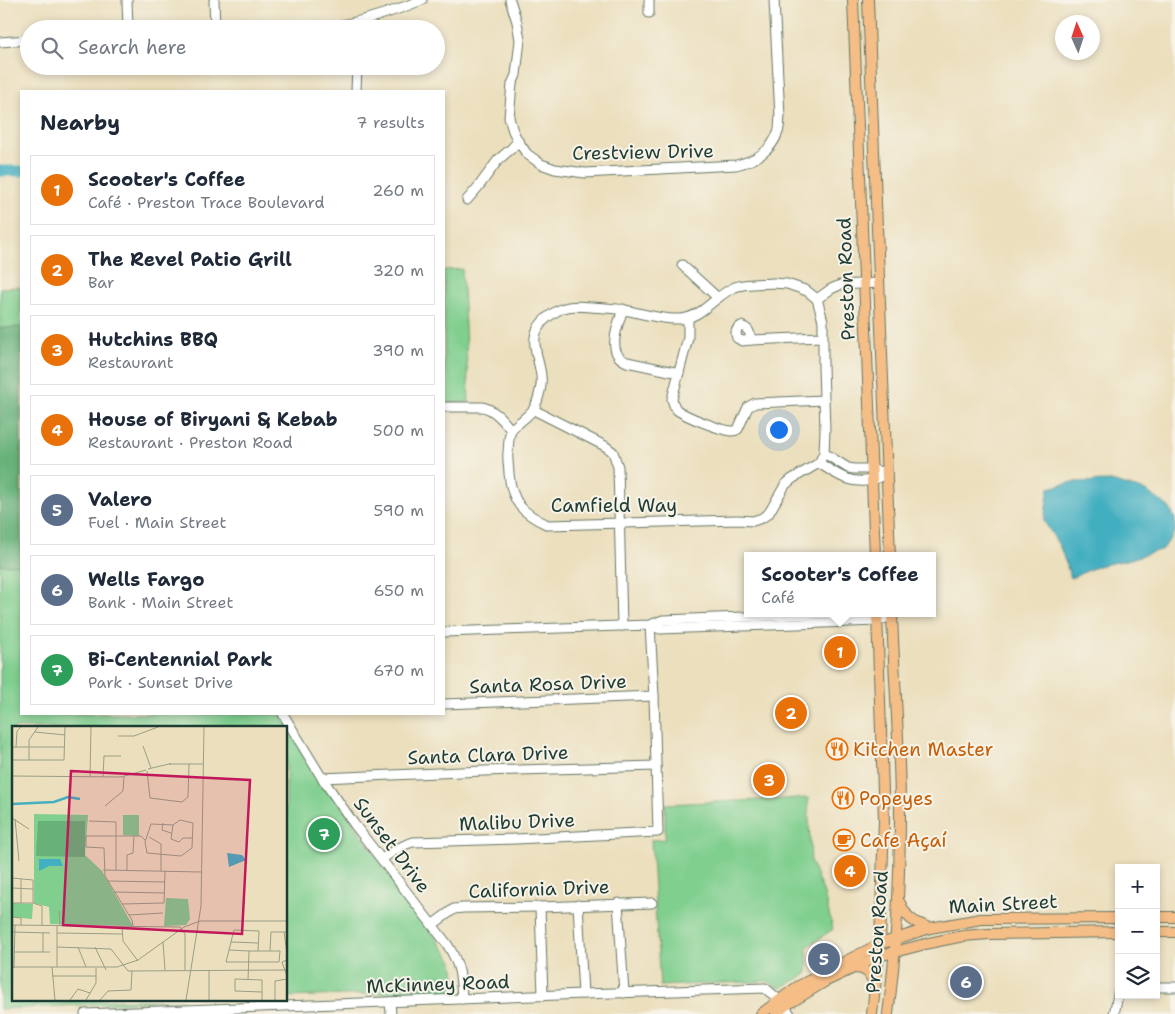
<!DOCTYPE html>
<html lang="en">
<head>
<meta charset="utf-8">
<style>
  body { margin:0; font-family:"Shantell Sans",sans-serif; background:#f2f2f3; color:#1f2937 }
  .controls { position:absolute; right:15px; bottom:15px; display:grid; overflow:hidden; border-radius:0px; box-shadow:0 2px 8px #0003 }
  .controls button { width:45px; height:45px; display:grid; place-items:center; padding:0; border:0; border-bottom:1px solid #e0e1e3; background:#fff; color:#1f2937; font:25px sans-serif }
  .compass { position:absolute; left:1055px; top:15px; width:45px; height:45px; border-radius:50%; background:#fff; box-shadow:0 2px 8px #0003; rotate:357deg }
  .you { position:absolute; left:778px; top:429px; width:18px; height:18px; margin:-12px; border:4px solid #fff; border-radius:50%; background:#1a73e8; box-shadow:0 0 0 8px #1a73e833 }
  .badge { display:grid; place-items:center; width:32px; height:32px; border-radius:50%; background:#b45309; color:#fff; font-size:16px; font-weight:700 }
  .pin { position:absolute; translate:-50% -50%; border:2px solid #fff; box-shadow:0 1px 5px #0006 }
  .popup { position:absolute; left:744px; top:552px; width:192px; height:65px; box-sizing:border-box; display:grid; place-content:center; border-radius:0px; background:#fff; filter:drop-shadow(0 1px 4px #0005); font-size:16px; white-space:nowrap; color:#747a83 }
  .popup b { font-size:19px; color:#1f2937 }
  .popup::after { content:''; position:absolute; left:50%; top:100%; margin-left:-10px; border:10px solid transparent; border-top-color:#fff }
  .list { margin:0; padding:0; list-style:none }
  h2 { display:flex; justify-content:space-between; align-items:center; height:65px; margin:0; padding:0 20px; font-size:21px }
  h2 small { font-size:16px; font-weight:400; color:#747a83 }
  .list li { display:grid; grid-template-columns:32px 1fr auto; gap:15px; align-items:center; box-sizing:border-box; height:70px; margin:0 10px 10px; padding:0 10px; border:1px solid #e0e1e3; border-radius:0px }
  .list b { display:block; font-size:19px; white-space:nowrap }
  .list p { margin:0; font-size:16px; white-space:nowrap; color:#747a83 }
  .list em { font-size:16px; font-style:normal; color:#747a83 }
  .icon { flex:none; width:28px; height:28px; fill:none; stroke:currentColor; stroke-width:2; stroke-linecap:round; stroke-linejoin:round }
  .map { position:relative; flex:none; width:1175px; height:1014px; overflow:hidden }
  .search { position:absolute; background:#fff; box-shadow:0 2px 8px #0003; left:20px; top:20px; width:425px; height:55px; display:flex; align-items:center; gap:12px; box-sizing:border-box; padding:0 18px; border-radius:28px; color:#747a83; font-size:19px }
  .panel { position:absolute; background:#fff; box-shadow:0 2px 8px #0003; left:20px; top:90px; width:425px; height:625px; border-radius:0px }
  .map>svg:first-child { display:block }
  .green { fill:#80cf8f; stroke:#508662 }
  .forest { fill:#68b27a; stroke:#447857 }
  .water { fill:#43afc1; stroke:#31767a }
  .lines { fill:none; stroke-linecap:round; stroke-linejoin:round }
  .river { stroke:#43afc1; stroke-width:11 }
  .minor-casing { stroke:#667664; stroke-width:11 }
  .major-casing { stroke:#667664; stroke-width:12 }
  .minor { stroke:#fff; stroke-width:9 }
  .major { stroke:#f6be87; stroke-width:10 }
  .labels { text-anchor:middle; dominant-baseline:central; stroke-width:4; stroke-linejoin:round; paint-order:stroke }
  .street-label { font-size:19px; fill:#1f3d34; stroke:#f7f3e8 }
  .food-label { font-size:19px; fill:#c56008; stroke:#f7f3e8; text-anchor:start }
  .inset-river { fill:none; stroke:#43afc1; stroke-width:2.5 }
  .inset-road { fill:none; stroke:#999e86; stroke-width:1 }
  .view { fill:#c2185b; fill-opacity:0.15; stroke:#c2185b; stroke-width:2.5 }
  .inset-edge { fill:none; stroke:#1f3d34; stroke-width:2.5 }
</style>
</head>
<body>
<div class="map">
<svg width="1175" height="1014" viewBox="0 0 1175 1014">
  <rect width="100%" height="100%" fill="#f7f3e8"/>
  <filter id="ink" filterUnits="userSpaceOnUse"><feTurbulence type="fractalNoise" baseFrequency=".02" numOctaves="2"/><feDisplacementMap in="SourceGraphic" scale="10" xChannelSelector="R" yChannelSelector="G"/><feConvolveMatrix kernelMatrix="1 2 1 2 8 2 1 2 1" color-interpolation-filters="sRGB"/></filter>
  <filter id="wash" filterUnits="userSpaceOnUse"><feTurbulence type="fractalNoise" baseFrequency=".0096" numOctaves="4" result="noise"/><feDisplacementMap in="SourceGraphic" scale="20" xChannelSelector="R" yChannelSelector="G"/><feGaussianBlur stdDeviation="1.12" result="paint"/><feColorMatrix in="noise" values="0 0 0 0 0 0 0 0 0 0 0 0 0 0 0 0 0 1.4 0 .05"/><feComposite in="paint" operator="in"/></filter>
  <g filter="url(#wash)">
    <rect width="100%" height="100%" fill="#ebdfbd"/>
    <g class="green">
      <polygon points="462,269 469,402 444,403 444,270"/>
      <polygon points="21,287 21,714 283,714 382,866 453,961 457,993 374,994 286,997 286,728 14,728 14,1000 184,1000 0,1009 0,288"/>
      <polygon points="808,798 811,863 823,891 833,929 807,947 807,974 780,988 767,981 660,986 651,840 665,839 665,804"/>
    </g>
    <polygon class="forest" points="21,327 21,565 0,565 0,328"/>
    <polygon class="water" points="1111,481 1146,491 1169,507 1175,519 1175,532 1163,549 1127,560 1098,566 1071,578 1060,547 1044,521 1049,488 1072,482"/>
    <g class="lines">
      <polyline class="river" points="0,171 21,171"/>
    </g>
  </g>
  <g filter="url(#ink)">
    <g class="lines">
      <g class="minor-casing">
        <g id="minor">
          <polyline points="127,0 128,29"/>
          <polyline points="214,0 215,29"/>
          <path d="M 510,0 L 517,22 L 520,40 L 516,75 L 512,84 L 509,118 L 513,131 L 518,141 L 527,154 L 541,164 L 555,169 L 585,173 L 736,165 C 754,161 772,151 778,132 C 780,128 779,121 780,117 L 774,0"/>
          <polyline points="649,13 649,0"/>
          <path d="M 282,29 C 297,28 313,28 328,27 C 361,23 392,12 422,0"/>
          <polyline points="0,42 29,40"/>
          <polyline points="356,91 357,66"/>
          <polyline points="467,200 479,186 498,160 511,149 518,141"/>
          <polyline points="682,265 718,298"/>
          <path d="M 772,283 L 787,284 L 799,288 L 807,291 L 817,299 L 823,321 L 823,366 L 825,430 L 824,453 L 819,463 L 792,479 L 785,485 L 769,513 L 762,518 L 753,521 L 738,520 L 548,525 C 522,513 512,503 509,474 C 509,467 507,459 508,452 C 509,445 508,435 512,429 C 513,427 518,424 520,422 C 533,411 536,409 540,391 C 548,361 514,335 557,311 C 567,305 579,306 591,307 C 602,308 613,308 624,310 C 641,313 659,319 676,319 C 702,320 713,296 735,287 C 746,283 760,284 772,283 Z"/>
          <polyline points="817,299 831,289 840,285 879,283"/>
          <path d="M 623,309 C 618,325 605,354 627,362 L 679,373"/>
          <path d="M 688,318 L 688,338 L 672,399 C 673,403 674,407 677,410 C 685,416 720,430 731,431 C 735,431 735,431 738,429 L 748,407 L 755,403 L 824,400"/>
          <path d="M 741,326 C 749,328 750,333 751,340 L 742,341 L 737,338 C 735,333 736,329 741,326 Z"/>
          <polyline points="751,340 822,337"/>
          <path d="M 444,407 L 483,407 C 495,410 503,420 511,430"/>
          <polyline points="534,410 605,446 613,452 618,467 622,626"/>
          <polyline points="824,453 848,468 854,469 871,469 887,473"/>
          <path d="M 819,463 C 836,474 850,485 872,480 C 877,479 882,475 887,473"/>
          <polyline points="650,625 660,629 877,621 892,616"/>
          <polyline points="444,632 650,625 663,620 847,613"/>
          <polyline points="444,704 654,696"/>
          <path d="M 283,714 L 322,778 L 354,824 L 447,944 C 460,964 461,977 462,999"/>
          <polyline points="322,778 484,771 656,766"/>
          <path d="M 382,859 C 392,852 401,845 413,842 L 516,839 L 658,832 L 654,696 L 650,625"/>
          <polyline points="618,903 624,993"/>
          <polyline points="578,905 583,994"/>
          <polyline points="540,907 543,996"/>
          <polyline points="432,925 454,909 463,908 540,907 652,903"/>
          <polyline points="1156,987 1175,987"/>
          <polyline points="390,1002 391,1014"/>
          <polyline points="85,1014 583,994 765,988 779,1000 790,1014"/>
          <polyline points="1114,1014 1119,990"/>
        </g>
      </g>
      <g class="major-casing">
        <g id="major">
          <polyline points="853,0 875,556"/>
          <polyline points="868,0 890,556"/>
          <path d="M 900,903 C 907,919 913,922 930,928"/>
          <polyline points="1156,917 1175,917"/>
          <polyline points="1156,932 1175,932"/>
          <path d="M 854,968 C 868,968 871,975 875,987"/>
          <polyline points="761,1014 797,987 850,959 880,944 930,928 981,919 1119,918"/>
          <polyline points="776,1014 785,1006 826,981 879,956 929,943 963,936 988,934 1119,932"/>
          <polyline points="872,1014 880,944 884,820 877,613"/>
          <path d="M 888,1014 C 897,946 900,878 900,810 C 900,744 894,679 892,613"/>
        </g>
      </g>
      <use href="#minor" class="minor"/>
      <use href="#major" class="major"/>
    </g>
  </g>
  <defs>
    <g id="restaurant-ring" transform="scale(1.125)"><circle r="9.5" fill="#f7f3e8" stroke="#e8710a" stroke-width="1.5"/><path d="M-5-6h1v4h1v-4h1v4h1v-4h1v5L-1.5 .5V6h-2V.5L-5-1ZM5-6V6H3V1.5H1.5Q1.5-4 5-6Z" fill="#e8710a"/></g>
    <g id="cafe-ring" transform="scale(1.125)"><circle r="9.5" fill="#f7f3e8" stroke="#e8710a" stroke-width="1.5"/><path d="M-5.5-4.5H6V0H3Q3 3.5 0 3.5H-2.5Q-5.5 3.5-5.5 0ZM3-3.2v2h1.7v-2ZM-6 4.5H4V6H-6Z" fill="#e8710a"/></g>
  </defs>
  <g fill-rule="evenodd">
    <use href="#restaurant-ring" x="837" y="749"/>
    <use href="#restaurant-ring" x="843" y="798"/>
    <use href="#cafe-ring" x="844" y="840"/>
  </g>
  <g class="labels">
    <g class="street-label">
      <text transform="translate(643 152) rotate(-1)">Crestview Drive</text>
      <text transform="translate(846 279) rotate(-92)">Preston Road</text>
      <text x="614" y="505">Camfield Way</text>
      <text transform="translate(548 684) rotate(-2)">Santa Rosa Drive</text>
      <text transform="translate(488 755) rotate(-2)">Santa Clara Drive</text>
      <text transform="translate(517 822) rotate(-2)">Malibu Drive</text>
      <text transform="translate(392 845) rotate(53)">Sunset Drive</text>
      <text transform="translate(539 889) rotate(-2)">California Drive</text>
      <text transform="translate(1003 904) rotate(-3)">Main Street</text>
      <text transform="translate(877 932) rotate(-86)">Preston Road</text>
      <text transform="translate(438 984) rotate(-2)">McKinney Road</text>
    </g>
    <g class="food-label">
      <text x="853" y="749">Kitchen Master</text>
      <text x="859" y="798">Popeyes</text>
      <text x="860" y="840">Cafe Açaí</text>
    </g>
  </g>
  <g transform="translate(12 726)">
    <rect width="275" height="275" fill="#ebdfbd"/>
    <path d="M 22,88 L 76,89 L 73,129 L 90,145 L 121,200 L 38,198 L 37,181 L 22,177 ZM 111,89 L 127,89 L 127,110 L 111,109 ZM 154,172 L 176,173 L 178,193 L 174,199 L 152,200 ZM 0,177 L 21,178 L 20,193 L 0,191 Z" fill="#80cf8f"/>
    <path d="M 26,95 L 73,95 L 73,131 L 24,130 Z" fill="#68b27a"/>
    <path d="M 215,127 L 230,129 L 234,134 L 217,141 ZM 27,133 L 48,133 L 51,140 L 37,140 L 27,145 Z" fill="#43afc1"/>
    <path class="inset-river" d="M 0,78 L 42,76 L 56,71 L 68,73"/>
    <path class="inset-road" d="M 23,6 L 53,9M 106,10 L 122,10 L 146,1M 131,20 L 139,42M 0,21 L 53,21M 4,21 L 5,5 L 9,1M 0,34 L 52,34 L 53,1M 17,34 L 17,14 L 26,1M 159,38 L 157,38 L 191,38M 136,43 L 157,38M 135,45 L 138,72 L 170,76 L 176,71 L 177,38M 0,50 L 109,51 L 134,44M 78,51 L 79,1M 91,51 L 92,30 L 109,30M 93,80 L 111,65 L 112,51M 0,92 L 17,103M 3,93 L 7,135M 168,94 L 181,97 L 180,122 L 169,130 L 135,127 L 133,116 L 139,98 L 161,99 ZM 77,95 L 104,96 L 104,144M 151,97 L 150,104 L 159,107M 161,99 L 159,113 L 167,116 L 171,112 L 181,112M 137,111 L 149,118 L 149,145M 91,144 L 189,146M 115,144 L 115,129 L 121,127 L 122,110M 0,152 L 21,154 L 21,177 L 30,180 L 30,199M 96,155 L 153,156M 0,162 L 21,163M 102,166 L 153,167M 0,177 L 21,177M 9,177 L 9,153M 110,178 L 152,177 L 153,145M 48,188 L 47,185 L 48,200M 117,189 L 151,187M 0,191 L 9,192 L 9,199M 0,199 L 168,201 L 173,208 L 173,244M 110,200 L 111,215 L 126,235M 121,200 L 120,194 L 93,150 L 92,122 L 74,121 L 74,110 L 129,110 L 133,114M 0,206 L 38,207M 272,206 L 275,227M 45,207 L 110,208M 151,216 L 153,244M 219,216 L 246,217M 45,221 L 99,223 L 116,245 L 275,244M 66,221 L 74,241M 83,221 L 94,244M 217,224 L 237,225 L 268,225 L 267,236 L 214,236 L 222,204 L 247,205 L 246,225M 258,225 L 259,206 L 275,206M 3,226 L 38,226M 31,226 L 31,207M 275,234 L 270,236 L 275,250M 0,241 L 105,241 L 126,234 L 172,201 L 188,195 L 275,195M 40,241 L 43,274M 45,241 L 45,200M 2,242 L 3,199M 197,244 L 197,274M 40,250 L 84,250M 236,254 L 237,225M 58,274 L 66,263 L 78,267M 74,274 L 84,257 L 84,242M 88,274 L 96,265 L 119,264 L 120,245M 174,274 L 189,180 L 192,1M 250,274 L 250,254 L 223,253 L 223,265 L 250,266M 263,274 L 263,255 L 275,253"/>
    <path class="view" d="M 59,45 L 238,54 L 230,208 L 51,199 Z"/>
    <rect width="275" height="275" class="inset-edge"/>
  </g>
</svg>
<div class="controls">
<button>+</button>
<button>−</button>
<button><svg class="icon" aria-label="layers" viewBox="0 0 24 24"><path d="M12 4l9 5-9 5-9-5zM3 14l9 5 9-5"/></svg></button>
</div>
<svg class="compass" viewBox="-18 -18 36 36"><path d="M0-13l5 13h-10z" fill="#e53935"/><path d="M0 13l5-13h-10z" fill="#747a83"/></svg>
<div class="you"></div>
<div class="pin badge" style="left:840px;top:652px;background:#e8710a">1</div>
<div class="popup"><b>Scooter's Coffee</b>Café</div>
<div class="pin badge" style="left:791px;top:713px;background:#e8710a">2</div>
<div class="pin badge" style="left:769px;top:780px;background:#e8710a">3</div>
<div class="pin badge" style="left:850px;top:871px;background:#e8710a">4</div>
<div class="pin badge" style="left:824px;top:959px;background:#5c6f8a">5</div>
<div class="pin badge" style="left:966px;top:982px;background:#5c6f8a">6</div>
<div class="pin badge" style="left:324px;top:834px;background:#2e9e5b">7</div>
<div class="search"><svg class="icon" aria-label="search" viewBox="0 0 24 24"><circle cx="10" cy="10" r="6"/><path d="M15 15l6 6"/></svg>Search here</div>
<section class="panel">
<h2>Nearby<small>7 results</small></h2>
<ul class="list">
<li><span class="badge" style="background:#e8710a">1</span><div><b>Scooter's Coffee</b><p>Café · Preston Trace Boulevard</p></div><em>260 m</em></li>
<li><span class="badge" style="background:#e8710a">2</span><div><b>The Revel Patio Grill</b><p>Bar</p></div><em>320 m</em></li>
<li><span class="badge" style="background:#e8710a">3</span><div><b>Hutchins BBQ</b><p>Restaurant</p></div><em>390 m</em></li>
<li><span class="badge" style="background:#e8710a">4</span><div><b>House of Biryani &amp; Kebab</b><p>Restaurant · Preston Road</p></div><em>500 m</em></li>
<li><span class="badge" style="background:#5c6f8a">5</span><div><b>Valero</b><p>Fuel · Main Street</p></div><em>590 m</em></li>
<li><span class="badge" style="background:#5c6f8a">6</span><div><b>Wells Fargo</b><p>Bank · Main Street</p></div><em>650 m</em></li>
<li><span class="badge" style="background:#2e9e5b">7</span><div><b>Bi-Centennial Park</b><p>Park · Sunset Drive</p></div><em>670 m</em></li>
</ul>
</section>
</div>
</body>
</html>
